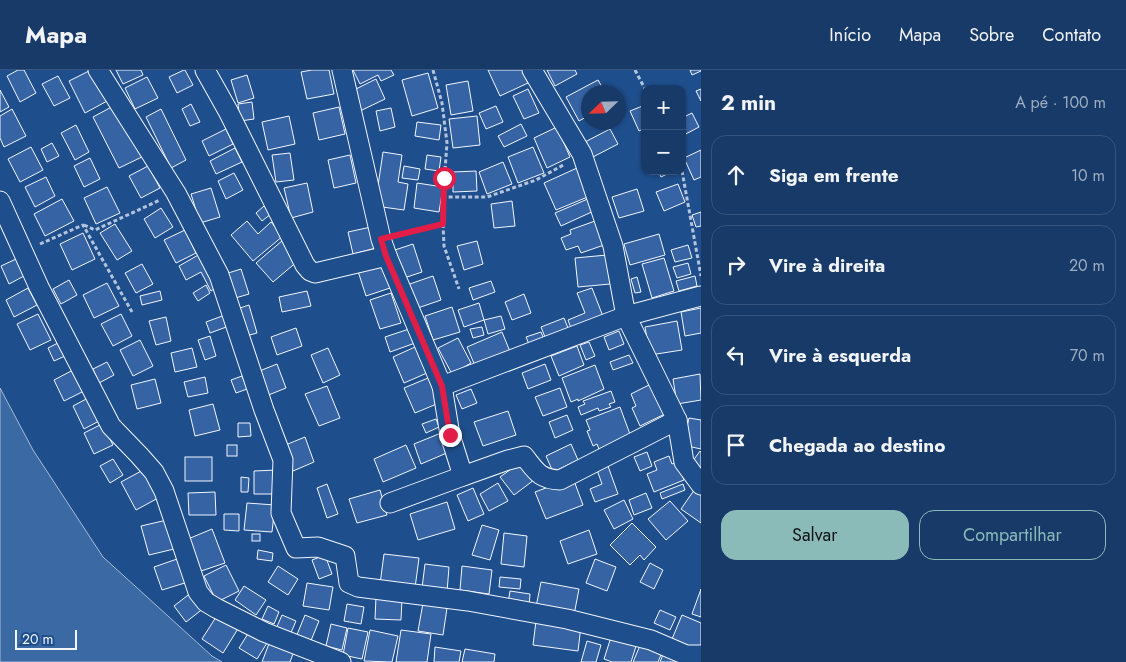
<!DOCTYPE html>
<html lang="pt">
<head>
<meta charset="utf-8">
<style>
  body { margin:0; font-family:Jost,sans-serif; background:#20416f; color:#f1f3f6 }
  .controls { position:absolute; right:15px; top:15px; display:grid; overflow:hidden; border-radius:10px; box-shadow:0 1px 4px #0004 }
  .controls button { width:45px; height:45px; display:grid; place-items:center; padding:0; border:0; border-bottom:1px solid #36547d; background:#173a69; color:#f1f3f6; font:25px sans-serif }
  .compass { position:absolute; left:581px; top:15px; width:45px; height:45px; border-radius:50%; background:#173a69; box-shadow:0 1px 4px #0004; rotate:247deg }
  .scale { position:absolute; left:15px; bottom:12px; width:62px; box-sizing:border-box; padding-left:5px; border:2px solid #f2f6ff; border-top:0; font-size:14px; line-height:18px; white-space:nowrap; color:#f2f6ff; -webkit-text-stroke:4px #1f4e8c; paint-order:stroke }
  .stop { position:absolute; width:15px; height:15px; margin:-11px; border:4px solid #e11d48; border-radius:50%; background:#fff }
  .stop.end { background:#e11d48; border-color:#fff; box-shadow:0 1px 5px #0008 }
  .list { margin:0; padding:0; list-style:none }
  h2 { display:flex; justify-content:space-between; align-items:center; height:65px; margin:0; padding:0 20px; font-size:21px }
  h2 small { font-size:16px; font-weight:400; color:#9eadc0 }
  .list li { display:grid; grid-template-columns:32px 1fr auto; gap:15px; align-items:center; box-sizing:border-box; height:80px; margin:0 10px 10px; padding:0 10px; border:1px solid #36547d; border-radius:15px }
  .list b { display:block; font-size:19px; white-space:nowrap }
  .list em { font-size:16px; font-style:normal; color:#9eadc0 }
  .actions { display:flex; gap:10px; padding:15px 20px }
  .actions a { flex:1; padding:11px 0; border:1px solid #8bbbb9; border-radius:15px; text-align:center; font-size:18px; color:#8bbbb9 }
  .actions .main { background:#8bbbb9; color:#111 }
  .icon { flex:none; width:28px; height:28px; fill:none; stroke:currentColor; stroke-width:2; stroke-linecap:round; stroke-linejoin:round }
  .map { position:relative; flex:none; width:701px; height:592px; overflow:hidden }
  header { display:flex; align-items:center; gap:30px; box-sizing:border-box; height:70px; padding:0 25px; background:#173a69; border-bottom:1px solid #36547d }
  header strong { font-size:24px }
  nav { display:flex; gap:28px; margin-inline-start:auto; font-size:18px }
  main { display:flex }
  aside { flex:1; background:#173a69 }
  .map>svg:first-child { display:block }
  .water { fill:#3b69a3; stroke:#a8bbd7 }
  .building { fill:#3563a3; stroke:#f2f6ff }
  .lines { fill:none; stroke-linecap:round; stroke-linejoin:round }
  .minor-casing { stroke:#f2f6ff; stroke-width:21 }
  .path { stroke:#b3c4dc; stroke-width:3; stroke-dasharray:4 2.5; stroke-linecap:butt }
  .minor { stroke:#1f4e8c; stroke-width:19 }
  .route { stroke:#e11d48; stroke-width:6 }
</style>
</head>
<body>
<header>
<strong>Mapa</strong>
<nav><a>Início</a><a>Mapa</a><a>Sobre</a><a>Contato</a></nav>
</header>
<main>
<div class="map">
<svg width="701" height="592" viewBox="0 0 701 592">
  <rect width="100%" height="100%" fill="#1f4e8c"/>
  <polygon class="water" points="0,318 33,380 103,487 212,586 222,592 0,592"/>
  <g class="building">
    <polygon points="18,0 24,0 36,23 20,32 7,6"/>
    <polygon points="91,0 109,30 85,43 69,11"/>
    <polygon points="116,0 141,0 143,5 123,14"/>
    <polygon points="184,0 185,0 193,15 177,23 169,7"/>
    <polygon points="312,0 329,0 334,24 307,29 301,2"/>
    <polygon points="353,0 391,0 394,5 381,11 378,5 360,14"/>
    <polygon points="488,0 522,0 528,13 500,26"/>
    <polygon points="547,0 575,0 577,4 555,16"/>
    <polygon points="690,0 701,0 701,1 692,5"/>
    <polygon points="428,3 438,38 412,46 402,10"/>
    <polygon points="247,5 254,28 238,33 231,10"/>
    <polygon points="58,6 70,28 54,36 42,14"/>
    <polygon points="147,7 158,28 135,39 125,18"/>
    <polygon points="376,9 385,29 360,41 350,22"/>
    <polygon points="598,10 605,22 588,22 588,46 579,51 566,27"/>
    <polygon points="468,11 473,41 451,45 446,15"/>
    <polygon points="528,19 539,43 524,49 513,26"/>
    <polygon points="701,19 701,31 696,21"/>
    <polygon points="0,20 9,37 0,42"/>
    <polygon points="252,32 254,49 240,51 238,34"/>
    <polygon points="119,33 146,85 119,98 93,47"/>
    <polygon points="191,34 200,52 190,56 182,39"/>
    <polygon points="645,35 645,58 639,61 630,41"/>
    <polygon points="496,36 503,52 486,59 479,43"/>
    <polygon points="339,37 345,64 319,70 313,43"/>
    <polygon points="391,38 395,57 380,61 376,41"/>
    <polygon points="12,39 26,66 4,77 0,68 0,46"/>
    <polygon points="161,39 186,90 171,98 146,47"/>
    <polygon points="692,43 699,57 682,66 682,48"/>
    <polygon points="289,46 295,74 268,80 262,52"/>
    <polygon points="477,46 480,75 453,78 449,49"/>
    <polygon points="417,52 441,55 439,70 415,66"/>
    <polygon points="521,54 527,66 504,77 498,66"/>
    <polygon points="76,55 89,82 75,90 61,63"/>
    <polygon points="557,57 570,87 547,98 534,68"/>
    <polygon points="226,59 233,74 209,86 202,71"/>
    <polygon points="610,59 618,74 591,88 583,73"/>
    <polygon points="52,73 59,86 47,92 41,79"/>
    <polygon points="31,77 43,100 20,112 8,89"/>
    <polygon points="533,77 544,103 518,113 508,87"/>
    <polygon points="235,78 242,92 216,104 210,91"/>
    <polygon points="701,80 701,107 694,110 684,88"/>
    <polygon points="383,82 402,85 398,112 408,114 404,140 375,136"/>
    <polygon points="290,83 294,110 276,112 272,85"/>
    <polygon points="350,85 356,113 334,118 328,90"/>
    <polygon points="427,85 441,87 439,101 425,99"/>
    <polygon points="90,88 100,109 84,117 74,96"/>
    <polygon points="503,92 512,114 487,124 479,102"/>
    <polygon points="148,96 160,118 141,128 129,106"/>
    <polygon points="404,96 420,99 418,110 402,108"/>
    <polygon points="577,98 590,126 556,140 544,113"/>
    <polygon points="476,101 477,121 453,122 453,102"/>
    <polygon points="658,101 673,101 661,107"/>
    <polygon points="234,103 243,120 226,129 218,111"/>
    <polygon points="46,107 55,126 35,137 25,117"/>
    <polygon points="307,113 313,142 291,148 284,118"/>
    <polygon points="417,113 443,117 439,142 414,138"/>
    <polygon points="678,114 685,132 664,141 656,122"/>
    <polygon points="107,117 120,143 96,154 84,128"/>
    <polygon points="211,118 220,147 200,153 191,124"/>
    <polygon points="637,119 644,141 619,148 612,127"/>
    <polygon points="590,128 596,140 561,156 555,143"/>
    <polygon points="62,129 74,151 45,166 34,144"/>
    <polygon points="512,131 515,156 494,158 491,134"/>
    <polygon points="264,136 271,144 262,151 256,143"/>
    <polygon points="161,138 173,157 155,168 144,149"/>
    <polygon points="701,142 701,156 696,157 692,145"/>
    <polygon points="247,151 258,164 271,152 283,166 253,191 231,165"/>
    <polygon points="595,151 604,175 581,183 578,176 566,180 561,168 571,164 570,160"/>
    <polygon points="115,154 132,181 117,190 100,163"/>
    <polygon points="371,157 376,178 353,184 348,162"/>
    <polygon points="185,160 196,183 176,193 164,170"/>
    <polygon points="83,163 95,189 72,200 60,174"/>
    <polygon points="659,164 665,185 630,195 624,174"/>
    <polygon points="283,170 299,190 273,212 256,193"/>
    <polygon points="477,171 483,194 464,200 457,176"/>
    <polygon points="413,174 422,202 401,209 392,181"/>
    <polygon points="688,175 692,188 675,192 671,180"/>
    <polygon points="200,184 217,217 211,221 201,202 186,210 179,196"/>
    <polygon points="607,185 610,214 578,217 575,188"/>
    <polygon points="664,188 674,221 652,228 642,194"/>
    <polygon points="16,189 24,206 9,214 1,196"/>
    <polygon points="381,190 390,218 366,226 357,198"/>
    <polygon points="688,193 691,204 677,208 673,197"/>
    <polygon points="142,194 153,214 136,223 125,203"/>
    <polygon points="241,199 249,224 232,229 225,204"/>
    <polygon points="433,206 441,230 412,240 404,216"/>
    <polygon points="695,206 697,216 679,221 676,211"/>
    <polygon points="637,207 641,222 635,223 631,209"/>
    <polygon points="69,210 77,225 61,234 53,219"/>
    <polygon points="491,211 495,222 473,230 469,218"/>
    <polygon points="107,213 119,236 94,248 83,225"/>
    <polygon points="206,215 210,223 198,231 193,223"/>
    <polygon points="28,218 37,235 14,247 6,230"/>
    <polygon points="592,218 604,249 572,261 568,250 585,243 577,223"/>
    <polygon points="160,221 162,230 142,235 140,226"/>
    <polygon points="307,221 311,236 282,242 279,227"/>
    <polygon points="391,223 401,253 380,259 370,230"/>
    <polygon points="524,224 531,243 512,250 505,232"/>
    <polygon points="479,233 484,250 464,257 458,240"/>
    <polygon points="249,235 257,263 242,267 234,240"/>
    <polygon points="452,237 460,262 433,270 425,246"/>
    <polygon points="701,238 701,263 685,266 681,242"/>
    <polygon points="38,244 51,270 30,280 17,254"/>
    <polygon points="121,244 132,266 113,276 101,254"/>
    <polygon points="225,245 229,256 210,263 206,252"/>
    <polygon points="501,246 505,259 488,264 484,250"/>
    <polygon points="166,247 171,271 156,275 149,251"/>
    <polygon points="564,248 570,263 547,272 541,257"/>
    <polygon points="677,251 682,280 650,285 645,257"/>
    <polygon points="482,257 484,265 473,268 470,259"/>
    <polygon points="296,258 302,276 277,285 271,267"/>
    <polygon points="412,258 418,272 390,282 385,267"/>
    <polygon points="619,261 624,274 609,280 604,267"/>
    <polygon points="502,262 511,284 476,298 467,277"/>
    <polygon points="541,262 546,274 531,279 526,267"/>
    <polygon points="210,266 216,286 205,290 198,270"/>
    <polygon points="458,268 471,293 452,304 438,278"/>
    <polygon points="140,270 153,296 133,306 120,280"/>
    <polygon points="589,272 595,286 586,290 580,275"/>
    <polygon points="58,273 65,286 54,291 48,278"/>
    <polygon points="577,276 584,295 559,306 551,286"/>
    <polygon points="415,277 427,303 404,313 393,287"/>
    <polygon points="192,278 197,297 175,302 171,283"/>
    <polygon points="328,278 340,305 323,313 311,285"/>
    <polygon points="629,285 633,293 613,300 610,292"/>
    <polygon points="107,292 114,305 99,313 93,299"/>
    <polygon points="277,294 286,318 266,326 257,302"/>
    <polygon points="545,294 551,310 528,319 522,303"/>
    <polygon points="595,295 604,319 578,331 578,329 571,332 562,308"/>
    <polygon points="75,299 86,320 64,331 54,310"/>
    <polygon points="700,304 701,330 677,334 673,309"/>
    <polygon points="242,306 247,319 236,323 231,310"/>
    <polygon points="205,307 208,323 188,327 184,312"/>
    <polygon points="428,308 439,333 415,343 404,318"/>
    <polygon points="155,309 161,333 137,339 131,315"/>
    <polygon points="653,313 667,343 640,356 632,338 636,336 631,324"/>
    <polygon points="327,316 340,348 319,356 305,324"/>
    <polygon points="560,318 567,337 543,346 535,327"/>
    <polygon points="471,319 477,333 462,339 456,325"/>
    <polygon points="611,321 615,332 609,334 611,337 599,341 598,338 581,345 578,337 585,334 583,331"/>
    <polygon points="88,328 99,351 84,359 73,336"/>
    <polygon points="213,334 220,360 195,366 189,340"/>
    <polygon points="620,337 631,367 599,379 597,374 593,376 587,361 590,360 586,350"/>
    <polygon points="508,341 516,365 483,376 474,352"/>
    <polygon points="567,345 573,360 555,368 549,352"/>
    <polygon points="689,348 701,350 701,379 683,375"/>
    <polygon points="436,349 439,357 426,363 422,354"/>
    <polygon points="238,353 250,353 251,366 238,367"/>
    <polygon points="102,354 113,375 94,384 84,363"/>
    <polygon points="441,363 449,382 421,394 414,374"/>
    <polygon points="305,367 314,392 293,401 283,376"/>
    <polygon points="571,374 578,390 553,402 546,386"/>
    <rect x="227" y="375" width="10" height="11"/>
    <polygon points="406,375 416,398 383,412 374,389"/>
    <polygon points="700,381 701,382 701,403 690,395"/>
    <polygon points="647,382 652,396 640,401 634,387"/>
    <polygon points="669,386 672,394 677,392 684,410 654,422 647,404 657,400 654,392"/>
    <rect x="185" y="387" width="27" height="24"/>
    <polygon points="113,389 123,405 110,413 100,396"/>
    <polygon points="521,392 534,410 514,425 500,407"/>
    <polygon points="608,396 618,424 595,432 590,419 602,414 597,400"/>
    <polygon points="145,399 160,427 136,440 121,412"/>
    <polygon points="277,400 277,424 254,424 254,401"/>
    <polygon points="241,407 249,408 248,422 241,422"/>
    <polygon points="573,408 583,435 546,449 535,422"/>
    <polygon points="498,413 508,431 489,441 480,424"/>
    <polygon points="327,414 338,444 327,448 317,418"/>
    <polygon points="683,414 685,420 662,429 660,423"/>
    <polygon points="697,416 701,419 701,453 681,439"/>
    <polygon points="473,418 484,444 468,451 457,425"/>
    <polygon points="380,420 387,445 357,453 349,429"/>
    <polygon points="215,422 216,445 189,445 188,423"/>
    <polygon points="646,423 652,438 634,445 629,430"/>
    <polygon points="624,430 633,449 614,459 604,440"/>
    <polygon points="670,431 688,451 666,470 648,449"/>
    <polygon points="447,432 455,459 418,470 410,444"/>
    <polygon points="247,433 275,435 272,462 244,460"/>
    <polygon points="224,444 239,444 239,461 224,460"/>
    <polygon points="167,450 174,479 149,485 141,456"/>
    <polygon points="632,453 656,477 644,490 640,485 630,495 610,475"/>
    <polygon points="482,455 499,460 490,490 472,485"/>
    <polygon points="212,459 225,493 201,501 188,469"/>
    <polygon points="589,460 597,484 568,494 560,471"/>
    <polygon points="504,463 527,466 524,497 501,494"/>
    <rect x="252" y="464" width="8" height="7"/>
    <polygon points="258,480 273,483 272,491 257,489"/>
    <polygon points="384,484 419,488 415,518 380,514"/>
    <polygon points="325,485 332,504 319,509 312,490"/>
    <polygon points="180,488 188,512 162,520 154,497"/>
    <polygon points="595,489 616,497 607,521 586,513"/>
    <polygon points="650,493 663,500 654,519 640,512"/>
    <polygon points="425,494 449,497 447,522 422,518"/>
    <polygon points="226,495 239,521 217,532 204,506"/>
    <polygon points="278,496 298,509 288,525 268,512"/>
    <polygon points="462,496 492,500 489,524 460,520"/>
    <polygon points="500,507 521,509 520,519 499,517"/>
    <polygon points="541,512 579,519 574,545 536,537"/>
    <polygon points="307,513 333,517 329,540 303,536"/>
    <polygon points="244,516 266,530 256,545 235,530"/>
    <polygon points="701,519 701,547 692,544"/>
    <polygon points="510,521 530,524 529,536 508,533"/>
    <polygon points="192,522 204,538 186,552 174,536"/>
    <polygon points="376,527 402,528 401,550 375,549"/>
    <polygon points="423,533 447,538 443,565 418,561"/>
    <polygon points="347,534 364,537 361,554 344,551"/>
    <polygon points="268,536 279,542 274,554 262,549"/>
    <polygon points="660,540 676,547 670,560 654,553"/>
    <polygon points="218,544 239,557 223,583 202,569"/>
    <polygon points="282,545 296,551 290,565 276,559"/>
    <polygon points="305,545 319,551 310,573 296,567"/>
    <polygon points="682,545 701,553 701,581 672,569"/>
    <polygon points="536,551 581,556 578,581 533,575"/>
    <polygon points="331,554 347,558 342,580 326,576"/>
    <polygon points="348,558 368,562 362,589 343,585"/>
    <polygon points="370,560 398,566 392,592 364,591"/>
    <polygon points="401,560 431,564 427,592 396,592"/>
    <polygon points="249,562 267,573 257,589 239,578"/>
    <polygon points="612,564 637,573 631,592 612,592 604,589"/>
    <polygon points="270,571 294,581 290,592 262,592"/>
    <polygon points="587,571 601,575 596,592 581,592"/>
    <polygon points="642,571 663,580 658,592 633,592"/>
    <polygon points="435,577 461,581 459,592 434,592"/>
    <polygon points="465,579 495,584 494,592 462,592"/>
    <polygon points="664,582 688,592 660,592"/>
  </g>
  <g class="lines">
    <g class="minor-casing">
      <g id="minor">
        <polyline points="98,0 176,123 219,205 264,340 283,390 281,443 296,478 318,477 345,486 349,513 358,517 468,531 567,549 651,570 686,585 701,585"/>
        <polyline points="205,0 228,41 305,195 310,201 315,203 387,186"/>
        <polyline points="342,0 381,169 387,186 442,316 626,246 701,226"/>
        <polyline points="532,0 582,84 613,176 626,246 677,350 684,392 701,415"/>
        <polyline points="0,131 39,217 111,356 139,385 154,402 164,421 198,522 206,532 216,538 264,562 341,592"/>
        <path d="M 442,316 L 450,365 L 463,406 L 508,390 L 524,386 C 536,401 539,409 560,410 L 677,350"/>
        <polyline points="390,433 463,406"/>
      </g>
    </g>
    <g class="path">
      <polyline points="433,0 442,33 447,73 443,127"/>
      <polyline points="635,0 645,19"/>
      <polyline points="682,101 701,206"/>
      <polyline points="443,154 444,176 459,219"/>
      <polyline points="84,155 95,160 160,130"/>
      <polyline points="399,165 443,154 443,127 487,127 536,110 565,94"/>
      <polyline points="40,174 83,155 132,242"/>
    </g>
    <use href="#minor" class="minor"/>
  </g>
  <g class="lines">
    <polyline class="route" points="444,108 443,154 381,169 386,186 442,316 450,365"/>
  </g>
</svg>
<div class="controls">
<button>+</button>
<button>−</button>
</div>
<svg class="compass" viewBox="-18 -18 36 36"><path d="M0-13l5 13h-10z" fill="#e53935"/><path d="M0 13l5-13h-10z" fill="#9eadc0"/></svg>
<div class="scale">20 m</div>
<div class="stop" style="left:444px;top:108px"></div>
<div class="stop end" style="left:450px;top:365px"></div>
</div>
<aside>
<h2>2 min<small>A pé · 100 m</small></h2>
<ul class="list">
<li><svg class="icon" aria-label="ahead" viewBox="0 0 24 24"><path d="M12 20V5M6 11l6-6 6 6"/></svg><div><b>Siga em frente</b></div><em>10 m</em></li>
<li><svg class="icon" aria-label="right" viewBox="0 0 24 24"><path d="M7 20v-9h11M14 6l5 5-5 5"/></svg><div><b>Vire à direita</b></div><em>20 m</em></li>
<li><svg class="icon" aria-label="left" viewBox="0 0 24 24"><path d="M17 20v-9H6M10 6l-5 5 5 5"/></svg><div><b>Vire à esquerda</b></div><em>70 m</em></li>
<li><svg class="icon" aria-label="arrive" viewBox="0 0 24 24"><path d="M6 21V4h12l-3 4 3 4H6"/></svg><div><b>Chegada ao destino</b></div></li>
</ul>
<div class="actions"><a class="main">Salvar</a><a>Compartilhar</a></div>
</aside>
</main>
</body>
</html>
